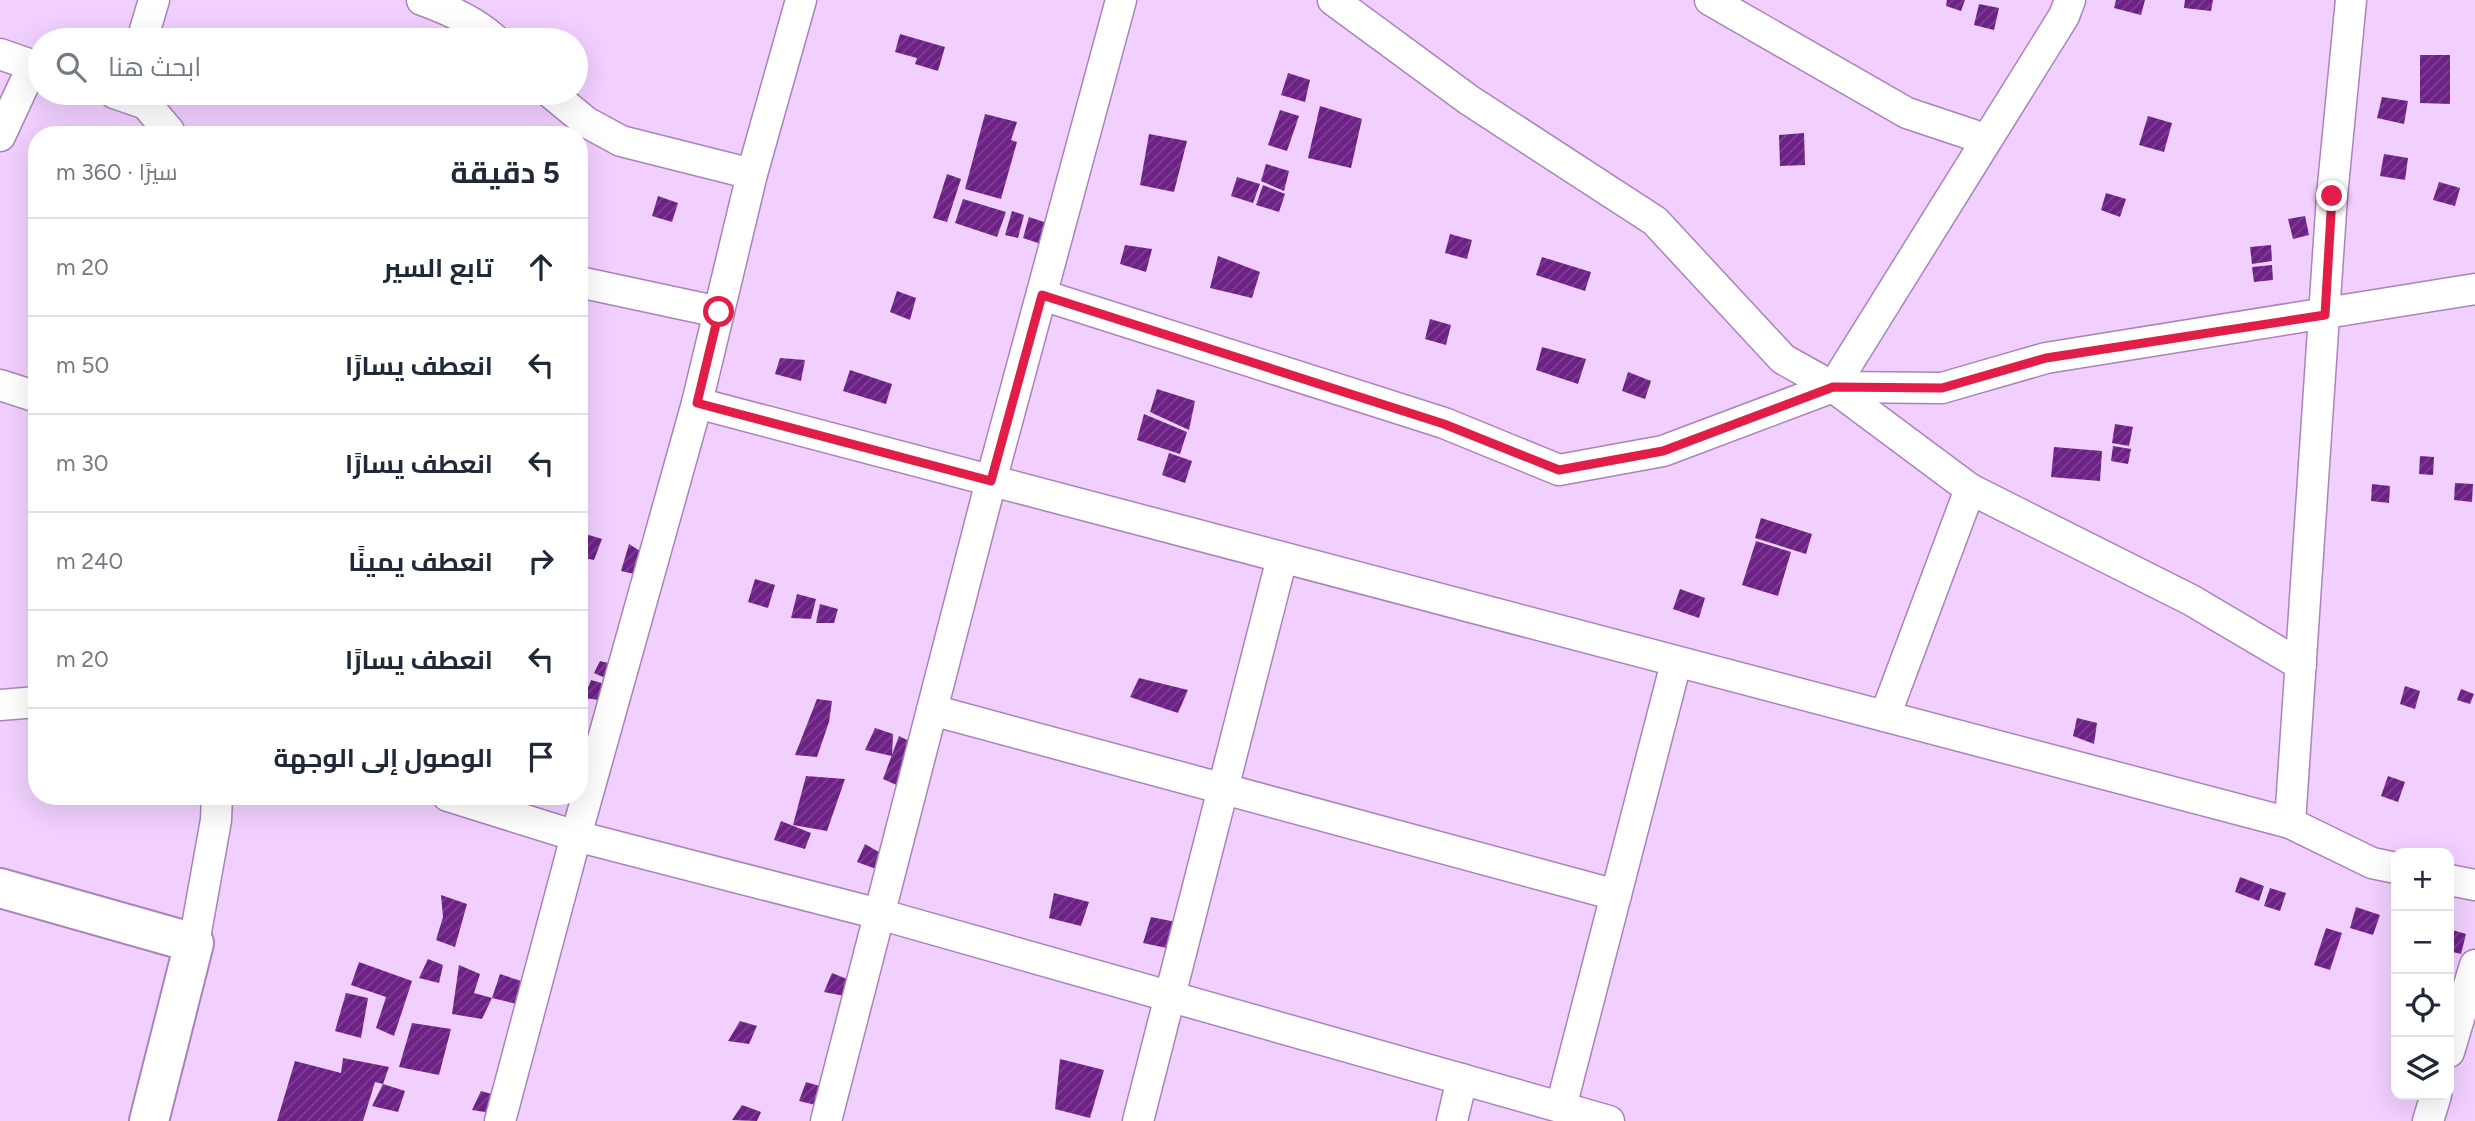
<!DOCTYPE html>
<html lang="ar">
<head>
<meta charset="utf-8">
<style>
  body { margin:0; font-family:Figtree,Cairo,sans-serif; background:#f2f2f3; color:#1f2937; direction:rtl }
  .controls { position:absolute; right:21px; bottom:21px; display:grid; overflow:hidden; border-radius:14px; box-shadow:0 7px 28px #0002 }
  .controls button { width:63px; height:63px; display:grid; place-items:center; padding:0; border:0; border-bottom:2px solid #e0e1e3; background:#fff; color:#1f2937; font:35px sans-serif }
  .stop { position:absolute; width:21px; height:21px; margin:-16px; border:5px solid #e11d48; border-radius:50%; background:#fff }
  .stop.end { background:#e11d48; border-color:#fff; box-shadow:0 2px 7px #0008 }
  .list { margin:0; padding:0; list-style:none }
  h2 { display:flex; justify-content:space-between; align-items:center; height:91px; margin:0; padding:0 28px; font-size:30px }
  h2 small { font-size:23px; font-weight:400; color:#747a83 }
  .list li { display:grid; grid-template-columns:46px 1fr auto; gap:21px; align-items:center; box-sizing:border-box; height:98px; padding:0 28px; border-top:2px solid #e0e1e3 }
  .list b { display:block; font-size:26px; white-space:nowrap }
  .list em { font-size:23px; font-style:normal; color:#747a83 }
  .icon { flex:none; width:38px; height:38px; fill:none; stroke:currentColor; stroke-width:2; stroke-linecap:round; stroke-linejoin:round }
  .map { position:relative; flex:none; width:2475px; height:1121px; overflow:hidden; direction:ltr }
  .search { position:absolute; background:#fff; box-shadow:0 7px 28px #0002; left:28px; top:28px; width:560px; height:77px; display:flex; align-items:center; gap:18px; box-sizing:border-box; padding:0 24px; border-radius:38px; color:#747a83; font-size:26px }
  .panel { position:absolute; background:#fff; box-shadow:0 7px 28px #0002; left:28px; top:126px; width:560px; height:679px; border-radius:28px; direction:rtl }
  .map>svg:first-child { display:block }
  .building { fill:url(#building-hatch) }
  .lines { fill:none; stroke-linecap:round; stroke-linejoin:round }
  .street-casing { stroke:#ab83bb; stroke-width:33 }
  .secondary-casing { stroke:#ab83bb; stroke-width:42 }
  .street { stroke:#fff; stroke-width:30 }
  .secondary { stroke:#fff; stroke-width:38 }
  .route { stroke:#e11d48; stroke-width:9 }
</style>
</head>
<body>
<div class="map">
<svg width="2475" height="1121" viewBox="0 0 2475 1121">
  <defs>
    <pattern id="building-hatch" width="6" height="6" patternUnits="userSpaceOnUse" patternTransform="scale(1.75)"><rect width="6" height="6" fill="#6c2185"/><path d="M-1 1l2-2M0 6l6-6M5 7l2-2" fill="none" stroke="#7e4192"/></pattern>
  </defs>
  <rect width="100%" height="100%" fill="#f1cffe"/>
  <g class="building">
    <polygon points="1947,0 1965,0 1961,11 1946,6"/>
    <polygon points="2116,0 2145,0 2141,15 2114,8"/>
    <polygon points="2185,0 2213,0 2211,11 2184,8"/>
    <polygon points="1979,4 1999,8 1994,30 1974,25"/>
    <polygon points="900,34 945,47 938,71 915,64 917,58 895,52"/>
    <polygon points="2420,55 2450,55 2450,104 2420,103"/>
    <polygon points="1288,73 1310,80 1305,102 1281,95"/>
    <polygon points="2382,97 2408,101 2404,124 2377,118"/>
    <polygon points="1320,106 1362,119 1351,168 1308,158"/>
    <polygon points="1280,110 1299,116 1287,151 1268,145"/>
    <polygon points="985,114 1017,122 1011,140 1017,142 1001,199 965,189"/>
    <polygon points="2148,116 2172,123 2164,152 2139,145"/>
    <polygon points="1804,133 1805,165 1780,166 1779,135"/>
    <polygon points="1149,134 1187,141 1174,192 1140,185"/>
    <polygon points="2384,154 2408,158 2405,180 2380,176"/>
    <polygon points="1266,164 1289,171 1284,191 1261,181"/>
    <polygon points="947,174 961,179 947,222 933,218"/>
    <polygon points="1237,177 1260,184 1253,203 1231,196"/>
    <polygon points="2439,182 2460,188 2455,206 2433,200"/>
    <polygon points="1263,185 1285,194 1279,212 1256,205"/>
    <polygon points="2106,193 2126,199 2120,217 2101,210"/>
    <polygon points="658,196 678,203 672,222 652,216"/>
    <polygon points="963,199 1006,212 997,237 955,223"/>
    <polygon points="1012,211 1024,215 1018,238 1005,235"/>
    <polygon points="2305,216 2309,235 2293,239 2288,219"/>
    <polygon points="1029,217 1047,223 1041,244 1023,238"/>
    <polygon points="1450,234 1472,240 1467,259 1445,253"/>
    <polygon points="1125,245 1152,249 1146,272 1120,264"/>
    <polygon points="2271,245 2272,261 2252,264 2250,247"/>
    <polygon points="1218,256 1260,272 1252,298 1210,288"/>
    <polygon points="1542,257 1591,272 1585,291 1536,275"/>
    <polygon points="2272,265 2273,280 2254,282 2252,267"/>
    <polygon points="897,291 916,298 910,320 890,312"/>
    <polygon points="1430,319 1451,325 1446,345 1425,339"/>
    <polygon points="1542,347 1586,359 1578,384 1536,370"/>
    <polygon points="780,358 805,360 801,381 775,374"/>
    <polygon points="850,370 892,384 886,404 843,391"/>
    <polygon points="1628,372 1651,381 1645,399 1622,391"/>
    <polygon points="1157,389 1195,401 1189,430 1150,412"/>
    <polygon points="1144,414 1187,432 1180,454 1137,440"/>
    <polygon points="2115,424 2133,427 2129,446 2112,443"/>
    <polygon points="2113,446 2131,449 2128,464 2111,461"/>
    <polygon points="2054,447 2102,451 2100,481 2051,477"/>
    <polygon points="1169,453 1192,461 1185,483 1162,475"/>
    <polygon points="2420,456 2434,457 2433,475 2419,474"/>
    <polygon points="2455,483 2473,484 2472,502 2454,500"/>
    <polygon points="2372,484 2390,486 2389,503 2371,501"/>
    <polygon points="1761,518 1812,534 1806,554 1755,538"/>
    <polygon points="579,532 602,539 594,560 579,557"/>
    <polygon points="1756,541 1791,552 1778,596 1742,585"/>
    <polygon points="629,544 645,554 639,575 621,571"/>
    <polygon points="755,579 775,585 768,608 748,602"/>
    <polygon points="1680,589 1705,598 1699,618 1673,609"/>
    <polygon points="797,594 816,599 811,619 791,618"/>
    <polygon points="820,604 838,609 834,623 816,623"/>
    <polygon points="600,661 616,665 612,681 594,673"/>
    <polygon points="1139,678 1188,690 1178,713 1130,697"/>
    <polygon points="591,680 605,684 599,700 584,698"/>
    <polygon points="2405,686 2420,691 2415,709 2400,704"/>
    <polygon points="2461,689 2474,694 2470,704 2457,700"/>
    <polygon points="817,699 832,701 829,722 817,757 795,755"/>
    <polygon points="2077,718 2097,723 2094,744 2073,736"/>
    <polygon points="875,728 893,734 892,756 865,750"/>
    <polygon points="899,736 917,745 901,787 883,779"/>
    <polygon points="806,776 845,779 827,831 793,825"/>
    <polygon points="2388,776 2405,782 2398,802 2381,796"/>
    <polygon points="781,821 811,833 805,849 774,840"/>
    <polygon points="865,844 884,855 879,870 857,862"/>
    <polygon points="2240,877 2264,886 2259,901 2235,892"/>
    <polygon points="2270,888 2286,893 2280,911 2264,906"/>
    <polygon points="1054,893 1089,902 1081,926 1049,918"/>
    <polygon points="441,895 467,904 455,947 436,940 443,917"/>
    <polygon points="2356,907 2380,915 2373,935 2350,928"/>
    <polygon points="1151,917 1181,923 1181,951 1143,943"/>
    <polygon points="2326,928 2342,933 2330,970 2314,965"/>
    <polygon points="2449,929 2466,934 2461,954 2449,951"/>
    <polygon points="428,959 443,965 439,983 419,978"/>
    <polygon points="359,962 412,981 394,1036 376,1028 386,997 351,985"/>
    <polygon points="459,965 480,974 474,993 492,998 500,974 530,984 525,1006 492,998 482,1019 452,1014"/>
    <polygon points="832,973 852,981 850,997 824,992"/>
    <polygon points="346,993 368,998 361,1038 335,1031"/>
    <polygon points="740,1021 757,1026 749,1044 728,1041"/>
    <polygon points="412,1023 451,1029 439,1075 399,1067"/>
    <polygon points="343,1058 389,1067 383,1084 375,1082 363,1121 277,1121 295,1061 341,1073"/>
    <polygon points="1060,1059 1104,1070 1090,1118 1055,1109"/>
    <polygon points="806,1082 826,1088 820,1106 799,1101"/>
    <polygon points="383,1084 405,1091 398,1112 372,1106"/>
    <polygon points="481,1091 495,1095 491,1113 472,1110"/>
    <polygon points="742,1105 761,1112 757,1121 732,1120"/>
  </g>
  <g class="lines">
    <g class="street-casing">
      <g id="street">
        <path d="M 422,0 C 447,9 476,22 495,40"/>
        <polyline points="1333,0 1469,100 1655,221 1783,359 1833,387 1970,489 2191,600 2301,665"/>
        <polyline points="1710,0 1907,113 1985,139"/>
        <polyline points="142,40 154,0"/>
        <polyline points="0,54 40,68"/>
        <polyline points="114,93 146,104 169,131 169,135"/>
        <polyline points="551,93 586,122 621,141 752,174"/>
        <polyline points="0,136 33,65"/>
        <polyline points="579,282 719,312"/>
        <polyline points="1042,295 1444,423 1559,470 1663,451 1833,387 1942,388 2046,358 2475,289"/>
        <polyline points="0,385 37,397"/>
        <polyline points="1833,387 2064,16 2070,0"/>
        <polyline points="697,403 2290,823 2372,863 2396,868"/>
        <polyline points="0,705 37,702"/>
        <polyline points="932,710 1616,895"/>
        <polyline points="1885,716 1970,489"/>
        <polyline points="448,796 576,836 879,914 1609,1121"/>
        <polyline points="2290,823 2332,196 2351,0"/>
        <polyline points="2449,880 2475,885"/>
        <polyline points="194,943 216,820 217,796"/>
        <polyline points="2449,1052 2475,965"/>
        <polyline points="1561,1107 1676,663"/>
        <polyline points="500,1121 576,836 697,403 752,174 801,0"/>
        <polyline points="826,1121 991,481 1121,0"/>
        <polyline points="1138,1121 1282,558"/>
        <polyline points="1452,1121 1462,1079"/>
        <polyline points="2428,1121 2436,1095"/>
      </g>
    </g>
    <g class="secondary-casing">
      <polyline id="secondary" points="0,888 194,943 149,1121"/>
    </g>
    <use href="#street" class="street"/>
    <use href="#secondary" class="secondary"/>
  </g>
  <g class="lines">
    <polyline class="route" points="719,312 697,403 991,481 1042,295 1444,424 1559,470 1663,451 1833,387 1942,388 2046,358 2325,315 2332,196"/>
  </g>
</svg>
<div class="controls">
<button>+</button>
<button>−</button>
<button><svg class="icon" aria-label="locate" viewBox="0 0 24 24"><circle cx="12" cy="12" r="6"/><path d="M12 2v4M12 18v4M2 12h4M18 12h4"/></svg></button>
<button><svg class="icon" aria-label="layers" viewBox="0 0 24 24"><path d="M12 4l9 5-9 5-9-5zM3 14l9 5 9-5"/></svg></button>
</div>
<div class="stop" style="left:719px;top:312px"></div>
<div class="stop end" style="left:2332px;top:196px"></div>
<div class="search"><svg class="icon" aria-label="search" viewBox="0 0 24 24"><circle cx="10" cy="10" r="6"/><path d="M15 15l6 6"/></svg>ابحث هنا</div>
<section class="panel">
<h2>5 دقيقة<small>سيرًا · 360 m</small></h2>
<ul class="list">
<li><svg class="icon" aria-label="ahead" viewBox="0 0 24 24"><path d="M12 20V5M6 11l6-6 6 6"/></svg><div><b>تابع السير</b></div><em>20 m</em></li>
<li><svg class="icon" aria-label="left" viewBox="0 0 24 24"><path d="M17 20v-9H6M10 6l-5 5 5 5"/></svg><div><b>انعطف يسارًا</b></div><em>50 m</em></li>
<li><svg class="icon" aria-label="left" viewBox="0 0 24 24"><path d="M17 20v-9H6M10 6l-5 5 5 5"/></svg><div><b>انعطف يسارًا</b></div><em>30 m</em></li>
<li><svg class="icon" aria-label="right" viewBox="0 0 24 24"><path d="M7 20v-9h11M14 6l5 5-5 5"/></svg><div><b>انعطف يمينًا</b></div><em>240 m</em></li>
<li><svg class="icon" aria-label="left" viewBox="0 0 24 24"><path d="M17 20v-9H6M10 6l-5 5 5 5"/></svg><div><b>انعطف يسارًا</b></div><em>20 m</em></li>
<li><svg class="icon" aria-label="arrive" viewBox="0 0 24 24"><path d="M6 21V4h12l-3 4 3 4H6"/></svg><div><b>الوصول إلى الوجهة</b></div></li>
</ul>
</section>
</div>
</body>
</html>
